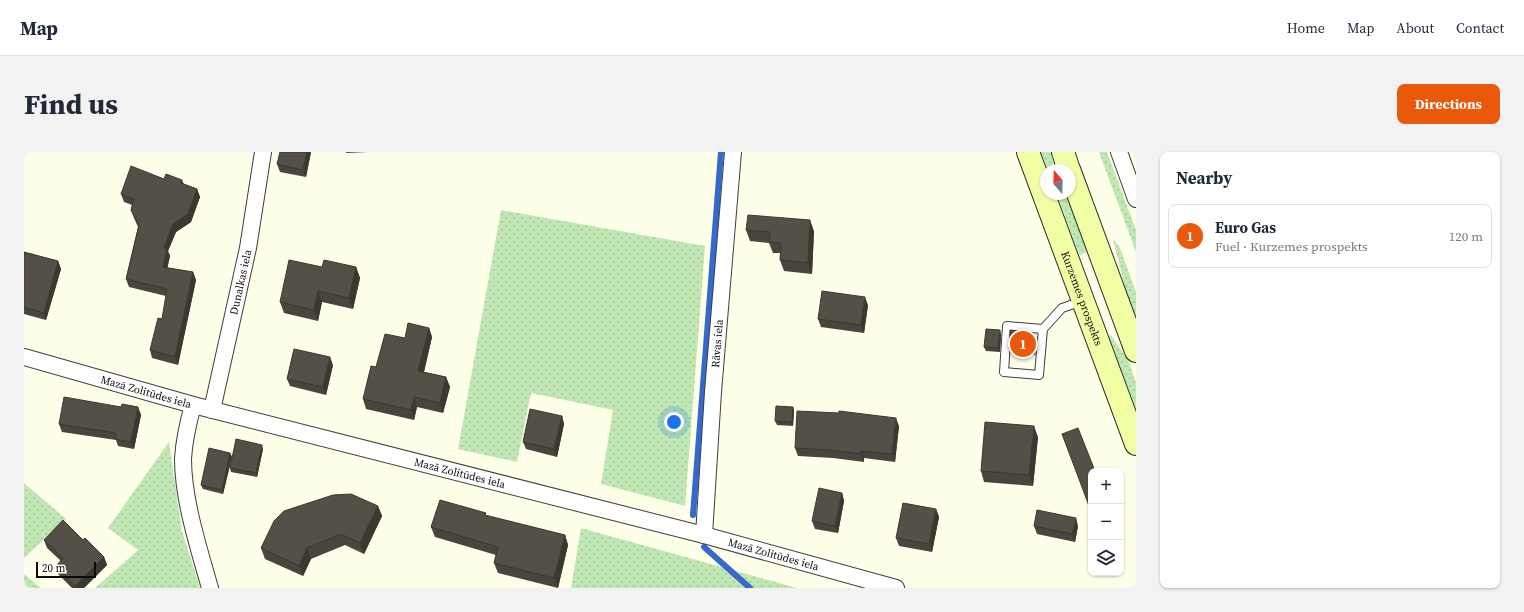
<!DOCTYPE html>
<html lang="en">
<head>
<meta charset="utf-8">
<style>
  body { margin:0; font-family:"Source Serif 4",serif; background:#f2f2f3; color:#1f2937 }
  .controls { position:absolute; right:12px; bottom:12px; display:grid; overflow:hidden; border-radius:8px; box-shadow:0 1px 3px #0004 }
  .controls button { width:36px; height:36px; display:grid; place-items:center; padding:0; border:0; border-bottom:1px solid #e0e1e3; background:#fff; color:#1f2937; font:20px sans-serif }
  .compass { position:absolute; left:1016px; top:12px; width:36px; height:36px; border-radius:50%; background:#fff; box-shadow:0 1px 3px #0004; rotate:341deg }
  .scale { position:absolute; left:12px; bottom:10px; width:60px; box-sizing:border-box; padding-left:4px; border:2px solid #0b0b0b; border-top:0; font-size:11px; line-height:14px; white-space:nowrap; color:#0b0b0b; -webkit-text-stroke:3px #fff; paint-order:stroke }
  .you { position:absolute; left:650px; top:270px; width:14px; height:14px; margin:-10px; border:3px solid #fff; border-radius:50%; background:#1a73e8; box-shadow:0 0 0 6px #1a73e833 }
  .badge { display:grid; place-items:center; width:26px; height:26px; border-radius:50%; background:#ea580c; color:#fff; font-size:13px; font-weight:700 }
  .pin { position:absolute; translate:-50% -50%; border:2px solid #fff; box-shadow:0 1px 4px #0006 }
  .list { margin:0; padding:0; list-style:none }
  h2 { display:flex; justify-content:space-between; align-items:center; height:52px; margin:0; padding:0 16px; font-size:17px }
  h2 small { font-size:13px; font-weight:400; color:#747a83 }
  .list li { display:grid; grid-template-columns:26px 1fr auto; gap:12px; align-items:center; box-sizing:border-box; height:64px; margin:0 8px 8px; padding:0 8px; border:1px solid #e0e1e3; border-radius:8px }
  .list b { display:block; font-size:15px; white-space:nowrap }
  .list p { margin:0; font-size:13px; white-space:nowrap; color:#747a83 }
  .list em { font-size:13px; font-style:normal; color:#747a83 }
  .icon { flex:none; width:22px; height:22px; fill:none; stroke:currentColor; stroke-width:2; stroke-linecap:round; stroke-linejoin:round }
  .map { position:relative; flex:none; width:1112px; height:436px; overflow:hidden; border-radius:8px }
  header { display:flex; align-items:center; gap:24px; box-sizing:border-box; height:56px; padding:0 20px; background:#fff; border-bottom:1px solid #e0e1e3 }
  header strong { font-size:19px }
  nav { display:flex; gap:22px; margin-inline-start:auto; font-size:14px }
  .intro { display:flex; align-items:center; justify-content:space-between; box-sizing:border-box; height:96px; padding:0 24px }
  h1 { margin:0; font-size:28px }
  .button { padding:10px 18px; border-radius:8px; background:#ea580c; color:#fff; font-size:14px; font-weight:700 }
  main { display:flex; gap:24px; padding:0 24px }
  aside { flex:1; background:#fff; border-radius:8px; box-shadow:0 1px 3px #0004 }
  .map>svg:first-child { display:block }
  .grass { fill:url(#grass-dots) }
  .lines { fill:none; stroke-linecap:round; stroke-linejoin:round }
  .stream { stroke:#3569cd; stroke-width:6 }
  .service-casing { stroke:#3e3e3e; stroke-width:10 }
  .minor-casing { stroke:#3e3e3e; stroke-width:18 }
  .secondary-casing { stroke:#2d2d2d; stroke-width:24 }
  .service { stroke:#fff; stroke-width:8 }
  .minor { stroke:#fff; stroke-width:16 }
  .secondary { stroke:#f1ffa4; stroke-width:22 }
  .wall { fill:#48453e }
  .shaded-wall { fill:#3b3832 }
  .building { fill:#545048; stroke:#3b3832 }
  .labels { text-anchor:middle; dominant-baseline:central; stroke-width:4; stroke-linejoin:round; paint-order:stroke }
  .street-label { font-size:11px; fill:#0b0b0b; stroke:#fff }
</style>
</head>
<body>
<header>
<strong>Map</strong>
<nav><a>Home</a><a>Map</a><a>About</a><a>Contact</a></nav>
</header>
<div class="intro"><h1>Find us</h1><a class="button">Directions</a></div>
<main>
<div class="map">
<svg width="1112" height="436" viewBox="0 0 1112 436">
  <defs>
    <pattern id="grass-dots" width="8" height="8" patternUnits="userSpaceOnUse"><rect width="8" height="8" fill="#c1e8b4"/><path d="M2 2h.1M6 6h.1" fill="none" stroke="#a4c699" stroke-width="1.8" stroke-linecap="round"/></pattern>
  </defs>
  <rect width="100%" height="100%" fill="#feffe9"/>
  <g class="grass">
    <polygon points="1017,0 1026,0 1033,18 1024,18"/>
    <polygon points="1075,0 1083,0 1112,78 1112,100"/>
    <polygon points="1033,42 1042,42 1063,100 1056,103 1054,100"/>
    <polygon points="477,58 681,94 661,354 577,332 589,258 507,241 493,310 434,297"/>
    <polygon points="1089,87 1096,96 1112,140 1112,169 1104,148"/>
    <polygon points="1087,183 1105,210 1112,231 1112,259 1084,184"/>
    <polygon points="145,290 158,379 176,436 71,436 114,398 84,376"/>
    <polygon points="0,331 42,367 0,406"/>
    <polygon points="557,376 773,436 547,436"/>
    <polygon points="0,422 17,436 0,436"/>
  </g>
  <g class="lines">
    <g class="stream">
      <polyline points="669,363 697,0"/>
      <polyline points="680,395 726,436"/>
    </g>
    <g class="service-casing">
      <polyline id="service" points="1019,177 983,174 980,220 1015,223 1019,177 1038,156 1059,149"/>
    </g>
    <g class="minor-casing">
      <g id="minor">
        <polyline points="1095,0 1112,47"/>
        <path id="s1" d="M 0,205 L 169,253 L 680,383 L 872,436"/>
        <path d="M 169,253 C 164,271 160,289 159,307 C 159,348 175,397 186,436"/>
        <path id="s2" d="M 188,258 L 224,96 L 239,0"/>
        <path id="s3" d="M 680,383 L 689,240 L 709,0"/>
      </g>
    </g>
    <g class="secondary-casing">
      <g id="secondary">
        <path id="s4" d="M 1004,0 L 1112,292"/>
        <polyline points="1039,0 1045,18"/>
        <polyline points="1046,20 1112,199"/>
      </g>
    </g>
    <use href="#service" class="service"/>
    <use href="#minor" class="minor"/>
    <use href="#secondary" class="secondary"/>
  </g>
  <g class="wall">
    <polygon points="287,0 282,25 256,20 253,12"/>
    <polygon points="322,0 344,0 322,1"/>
    <polygon points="140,27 158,28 160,32 173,37 176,45 167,70 152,80 144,99 146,104 143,116 169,120 172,128 154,213 128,206 126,198 138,167 142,144 105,135 102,127 114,75 110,66 107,58 108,53 100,50 97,42"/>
    <polygon points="722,78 790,79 788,122 760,119 756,108 756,101 749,101 745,91 726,89"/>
    <polygon points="0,100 34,109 37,117 22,168 0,162"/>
    <polygon points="298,115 332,115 336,126 329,157 298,150 294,169 260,161 256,150"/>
    <polygon points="844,153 840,181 797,175 794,167"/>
    <polygon points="405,176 408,185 400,220 422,225 426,235 419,261 393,255 390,268 342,257 339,247 352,215 381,186"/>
    <polygon points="1006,180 1012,197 1011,203 987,201 985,197"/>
    <polygon points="977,182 976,200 962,199 960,195"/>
    <polygon points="309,213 302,243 266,234 263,227"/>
    <polygon points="97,255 114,255 117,263 110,297 94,294 92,288 38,280 35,272"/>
    <polygon points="769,255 770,259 769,274 753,273 751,269"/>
    <polygon points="538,264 540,272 533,305 502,297 499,290"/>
    <polygon points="875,274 871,310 840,306 840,310 809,306 774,304 771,296"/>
    <polygon points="1014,285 1009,334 960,330 957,319"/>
    <polygon points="239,297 233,325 207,320 206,316"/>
    <polygon points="206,301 208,305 199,342 179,337 177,333"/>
    <polygon points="818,341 820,349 814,381 791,377 788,369"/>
    <polygon points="354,354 358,364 340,402 321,393 287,407 279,424 241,407 237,396"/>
    <polygon points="912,357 915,365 908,400 875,394 872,386"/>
    <polygon points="462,364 541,383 544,393 534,436 474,421 470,411 472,403 411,385 407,375"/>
    <polygon points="1010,374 1054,374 1051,390 1013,382"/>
    <polygon points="20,388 59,388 80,405 83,413 60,436 48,436 34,422 32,414 37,409 23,396"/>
  </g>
  <g class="shaded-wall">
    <polygon points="283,0 287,0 282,25 279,18"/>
    <polygon points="173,37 176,45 167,70 152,80 144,99 146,104 142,123 139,115 140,96 149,72"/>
    <polygon points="786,68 790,79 788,122 784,111"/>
    <polygon points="34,109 37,117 22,168 20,161"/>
    <polygon points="332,115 336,126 329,157 325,146"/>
    <polygon points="169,120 172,128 154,213 151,205"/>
    <polygon points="294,139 298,150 294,169 290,158"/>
    <polygon points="841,145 844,153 840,181 837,173"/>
    <polygon points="405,176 408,185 398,228 394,219"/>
    <polygon points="976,178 977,182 976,200 974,196"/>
    <polygon points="1010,192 1012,197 1011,203 1010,199"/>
    <polygon points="306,205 309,213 302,243 299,235"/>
    <polygon points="422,225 426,235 419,261 416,251"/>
    <polygon points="390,245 393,255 390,268 387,258"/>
    <polygon points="114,255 117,263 110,297 107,290"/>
    <polygon points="769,255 770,259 769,274 768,270"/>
    <polygon points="538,264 540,272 533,305 530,297"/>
    <polygon points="872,266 875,274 871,310 868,302"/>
    <polygon points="1010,274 1014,285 1009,334 1005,323"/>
    <polygon points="238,293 239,297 233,325 232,321"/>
    <polygon points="837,299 840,306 840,310 837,302"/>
    <polygon points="206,301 208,305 199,342 198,338"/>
    <polygon points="818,341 820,349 814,381 811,374"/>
    <polygon points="354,354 358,364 340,402 336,391"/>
    <polygon points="912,357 915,365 908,400 905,392"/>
    <polygon points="1052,366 1054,374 1051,390 1048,382"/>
    <polygon points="541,383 544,393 534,436 530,426"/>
    <polygon points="283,396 287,407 279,424 275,414"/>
    <polygon points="80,405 83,413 60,436 52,436 51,434"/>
  </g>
  <g class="building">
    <polygon points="256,0 283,0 279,18 253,12"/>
    <polygon points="107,14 140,27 142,22 158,28 157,31 173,37 164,62 149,72 140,96 143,97 139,115 169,120 151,205 126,198 134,166 138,167 143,137 102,127 115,73 107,58 110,47 97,42"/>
    <polygon points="724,63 786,68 784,111 756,108 757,91 745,90 746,80 722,78"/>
    <polygon points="0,100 34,109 20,161 0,155"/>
    <polygon points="265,108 298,115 300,108 332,115 325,146 294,139 290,158 256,150"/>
    <polygon points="798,139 841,145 837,173 794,167"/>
    <polygon points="384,171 405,176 394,219 422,225 416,251 390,245 387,258 339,247 347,214 352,215 361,182 381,186"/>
    <polygon points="962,177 976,178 974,196 960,195"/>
    <polygon points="986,178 1006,180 1010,192 1010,199 985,197"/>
    <polygon points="270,197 306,205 299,235 263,227"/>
    <polygon points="40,245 97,255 98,252 114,255 107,290 91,287 92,281 35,272"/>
    <polygon points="752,254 769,255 768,270 751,269"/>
    <polygon points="506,257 538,264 530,297 499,290"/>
    <polygon points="773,259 815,261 815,259 872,266 868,302 837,299 837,302 806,298 771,296"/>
    <polygon points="961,270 1010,274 1005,323 957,319"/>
    <polygon points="1054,276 1071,319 1067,319 1067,359 1038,282"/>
    <polygon points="212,287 238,293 232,321 206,316"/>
    <polygon points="185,296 206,301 198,338 177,333"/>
    <polygon points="795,336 818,341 811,374 788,369"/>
    <polygon points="327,342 354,354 336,391 317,382 283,396 275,414 237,396 250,369 260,359 309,343"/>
    <polygon points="416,348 462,361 461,363 541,383 530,426 470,411 474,395 407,375"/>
    <polygon points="879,351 912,357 905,392 872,386"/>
    <polygon points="1013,358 1052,366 1048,382 1010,374"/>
    <polygon points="39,368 59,388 61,386 80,405 51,434 32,414 39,406 20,388"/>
  </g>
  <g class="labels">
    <g class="street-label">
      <text stroke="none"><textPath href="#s2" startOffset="131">Dunalkas iela</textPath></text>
      <text stroke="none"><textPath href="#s4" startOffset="156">Kurzemes prospekts</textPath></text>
      <text stroke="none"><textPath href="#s3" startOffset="192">Rāvas iela</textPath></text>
      <text stroke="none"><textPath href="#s1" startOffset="127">Mazā Zolitūdes iela</textPath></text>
      <text stroke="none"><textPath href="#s1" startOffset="451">Mazā Zolitūdes iela</textPath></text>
      <text stroke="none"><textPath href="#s1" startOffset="775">Mazā Zolitūdes iela</textPath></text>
    </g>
  </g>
</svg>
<div class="controls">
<button>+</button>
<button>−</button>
<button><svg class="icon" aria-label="layers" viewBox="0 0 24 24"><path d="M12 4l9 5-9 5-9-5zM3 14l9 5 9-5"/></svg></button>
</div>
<svg class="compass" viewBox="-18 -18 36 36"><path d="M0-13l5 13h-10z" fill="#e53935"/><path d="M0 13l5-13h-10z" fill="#747a83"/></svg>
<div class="scale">20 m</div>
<div class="you"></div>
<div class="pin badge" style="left:999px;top:192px">1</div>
</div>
<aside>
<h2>Nearby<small></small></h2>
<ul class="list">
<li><span class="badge">1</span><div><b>Euro Gas</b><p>Fuel · Kurzemes prospekts</p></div><em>120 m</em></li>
</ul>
</aside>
</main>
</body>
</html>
